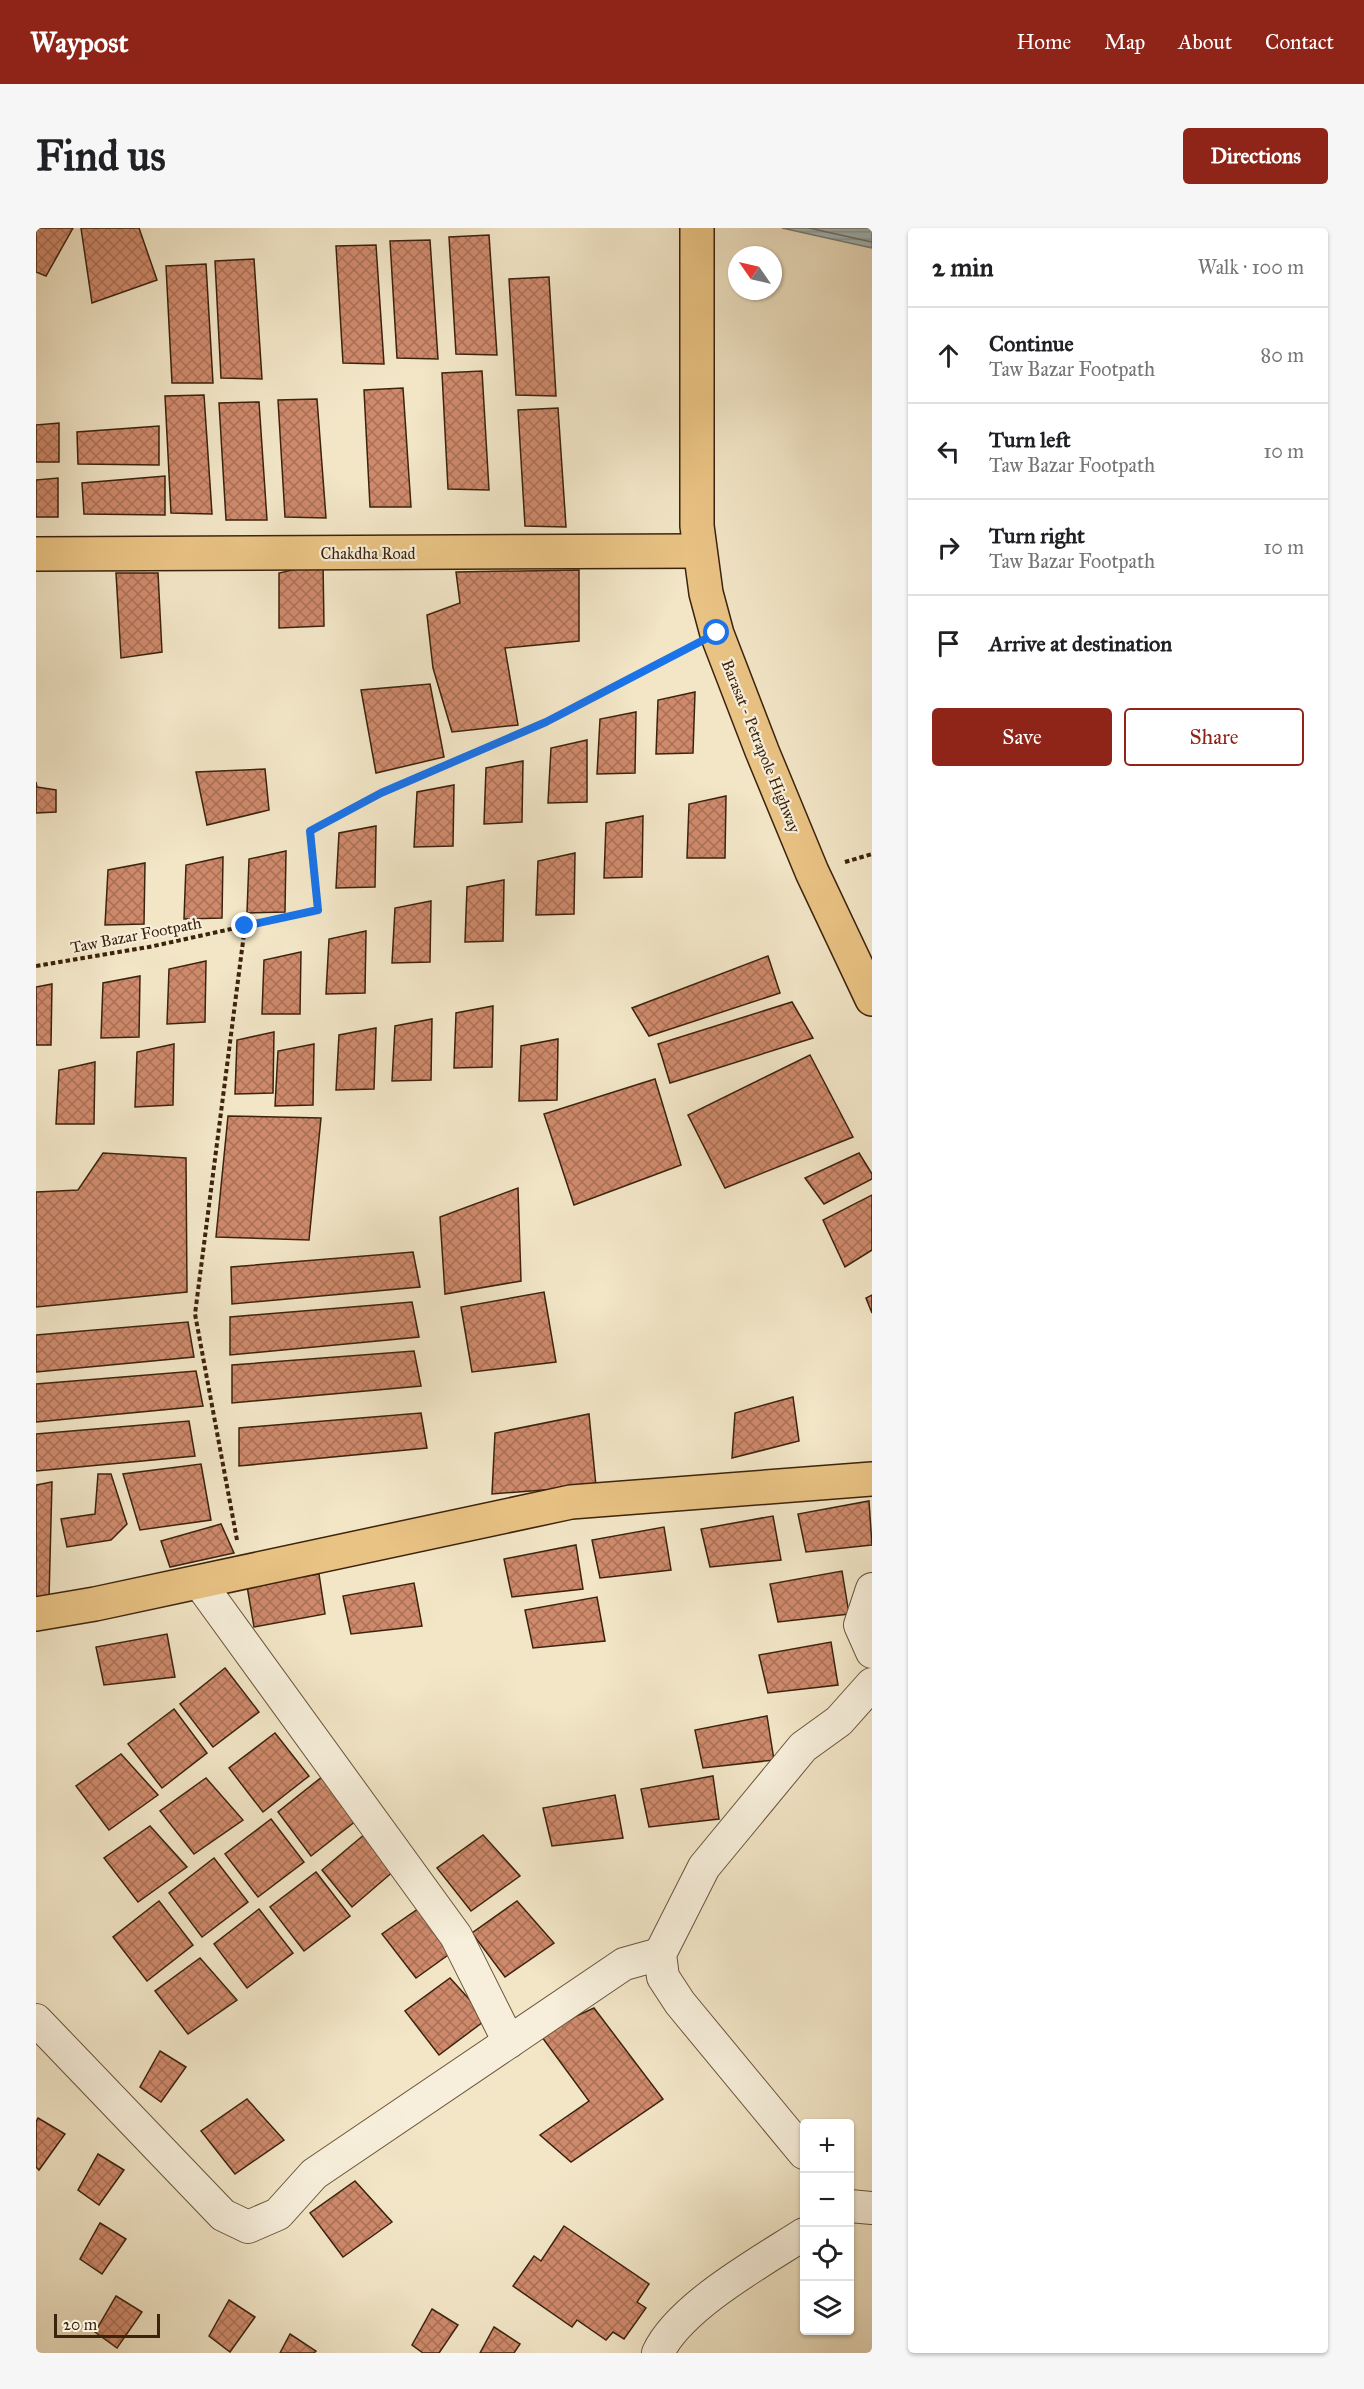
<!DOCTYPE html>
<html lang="en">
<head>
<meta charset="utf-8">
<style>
  body { margin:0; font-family:"IM FELL Great Primer",serif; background:#f6f6f6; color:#202124 }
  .controls { position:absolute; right:18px; bottom:18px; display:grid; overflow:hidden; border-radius:6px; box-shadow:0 2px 4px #0004 }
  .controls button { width:54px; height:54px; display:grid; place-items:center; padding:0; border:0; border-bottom:2px solid #e0e0e0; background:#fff; color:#202124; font:30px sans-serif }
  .compass { position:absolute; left:692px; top:18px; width:54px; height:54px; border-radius:50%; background:#fff; box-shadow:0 2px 4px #0004; rotate:304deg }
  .scale { position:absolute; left:18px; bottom:15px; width:106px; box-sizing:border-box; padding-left:6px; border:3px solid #3c230d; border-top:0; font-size:16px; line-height:21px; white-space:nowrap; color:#3c230d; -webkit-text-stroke:4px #f7efdb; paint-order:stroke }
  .stop { position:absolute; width:18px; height:18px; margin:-14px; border:4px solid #1a73e8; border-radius:50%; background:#fff }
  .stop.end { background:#1a73e8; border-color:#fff; box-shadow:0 2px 6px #0008 }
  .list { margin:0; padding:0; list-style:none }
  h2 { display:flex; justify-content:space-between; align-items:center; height:78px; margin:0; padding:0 24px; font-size:26px }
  h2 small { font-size:20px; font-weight:400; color:#757577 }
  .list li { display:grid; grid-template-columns:39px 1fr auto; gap:18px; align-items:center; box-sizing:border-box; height:96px; padding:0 24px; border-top:2px solid #e0e0e0 }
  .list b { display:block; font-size:22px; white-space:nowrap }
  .list p { margin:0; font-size:20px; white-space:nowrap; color:#757577 }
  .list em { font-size:20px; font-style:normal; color:#757577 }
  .actions { display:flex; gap:12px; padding:18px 24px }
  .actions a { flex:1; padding:14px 0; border:2px solid #8f2418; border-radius:6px; text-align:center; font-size:21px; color:#8f2418 }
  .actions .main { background:#8f2418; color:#fff }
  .icon { flex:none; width:33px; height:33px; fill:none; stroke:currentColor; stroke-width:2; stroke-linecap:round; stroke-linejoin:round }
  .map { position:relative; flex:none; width:836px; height:2125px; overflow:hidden; border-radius:6px }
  header { display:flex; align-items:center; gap:36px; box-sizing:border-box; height:84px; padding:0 30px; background:#8f2418; color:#fff }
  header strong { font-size:28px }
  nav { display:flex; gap:33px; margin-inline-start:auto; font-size:21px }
  .intro { display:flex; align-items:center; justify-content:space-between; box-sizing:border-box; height:144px; padding:0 36px }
  h1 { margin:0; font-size:42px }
  .button { padding:15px 27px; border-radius:6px; background:#8f2418; color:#fff; font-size:21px; font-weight:700 }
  main { display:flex; gap:36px; padding:0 36px }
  aside { flex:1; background:#fff; border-radius:6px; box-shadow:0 2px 4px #0004 }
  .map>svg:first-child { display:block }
  .water { fill:url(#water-rules); stroke:#797f79; stroke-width:1.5 }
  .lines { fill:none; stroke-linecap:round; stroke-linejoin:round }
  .shore { stroke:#6e7067; stroke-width:1.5 }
  .building { fill:url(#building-cross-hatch); stroke:#3c230d; stroke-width:1.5 }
  .street-casing { stroke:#6a543c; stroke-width:34 }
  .primary-casing { stroke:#3c230d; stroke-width:36 }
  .highway-casing { stroke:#3c230d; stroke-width:36 }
  .path { stroke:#3c230d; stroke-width:4; stroke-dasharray:4.5 3; stroke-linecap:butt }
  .street { stroke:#f7efdb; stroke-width:32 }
  .primary { stroke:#e9c384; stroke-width:33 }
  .highway { stroke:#e9c384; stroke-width:33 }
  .route { stroke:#1a73e8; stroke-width:8 }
  .labels { text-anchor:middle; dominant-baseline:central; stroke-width:4.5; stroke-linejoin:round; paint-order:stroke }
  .street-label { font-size:16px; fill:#3c230d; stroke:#f7efdb }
</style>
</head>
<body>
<header>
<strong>Waypost</strong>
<nav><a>Home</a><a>Map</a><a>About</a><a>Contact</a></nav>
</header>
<div class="intro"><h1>Find us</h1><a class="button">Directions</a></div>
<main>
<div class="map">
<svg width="836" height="2125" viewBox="0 0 836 2125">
  <defs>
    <pattern id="water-rules" width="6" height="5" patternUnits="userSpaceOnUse" patternTransform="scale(1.5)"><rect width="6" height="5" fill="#a1bcc1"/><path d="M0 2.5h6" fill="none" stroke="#8ca1a5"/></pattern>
    <pattern id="building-cross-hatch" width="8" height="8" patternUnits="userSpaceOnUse" patternTransform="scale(1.5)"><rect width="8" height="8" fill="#cf8a6c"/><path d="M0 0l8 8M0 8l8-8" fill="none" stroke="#a97057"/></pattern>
  </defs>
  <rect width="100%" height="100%" fill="#f2e6c7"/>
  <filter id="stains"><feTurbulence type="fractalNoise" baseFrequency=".00333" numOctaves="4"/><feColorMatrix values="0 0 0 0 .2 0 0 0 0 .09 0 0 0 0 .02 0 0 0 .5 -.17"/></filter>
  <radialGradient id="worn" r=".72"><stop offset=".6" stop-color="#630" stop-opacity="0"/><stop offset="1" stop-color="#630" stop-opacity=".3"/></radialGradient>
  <polygon class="water" points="746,0 836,0 836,20"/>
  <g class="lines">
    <polyline class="shore" points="773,0 836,14"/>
  </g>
  <g class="building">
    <polygon points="0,0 37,0 10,48 0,44"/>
    <polygon points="45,0 103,0 121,52 56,75"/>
    <polygon points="453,7 461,127 420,126 413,9"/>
    <polygon points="394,12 402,131 361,130 354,13"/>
    <polygon points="340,17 348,136 307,135 300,18"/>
    <polygon points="218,31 226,151 185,150 179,33"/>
    <polygon points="170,36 177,155 136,155 130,38"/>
    <polygon points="513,49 520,168 480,167 473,51"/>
    <polygon points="446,143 453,262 412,261 406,145"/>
    <polygon points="367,160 375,279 334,279 328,162"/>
    <polygon points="168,167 176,286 135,285 129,168"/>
    <polygon points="281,171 290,290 249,289 242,172"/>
    <polygon points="223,174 231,292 190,292 183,175"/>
    <polygon points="522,180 530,299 489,298 482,182"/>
    <polygon points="23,195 23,234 0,234 0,197"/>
    <polygon points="123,198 123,237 42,236 41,204"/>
    <polygon points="129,248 129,287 48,286 46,255"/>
    <polygon points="22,250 22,289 0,289 0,252"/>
    <polygon points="287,335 288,398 243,400 243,345"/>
    <polygon points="543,342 543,413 469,420 482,497 416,504 397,440 391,387 424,375 420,344"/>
    <polygon points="80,345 122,345 126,424 85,430"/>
    <polygon points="394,456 408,529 340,545 325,462"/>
    <polygon points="659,464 657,525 620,526 622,472"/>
    <polygon points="600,484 599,545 561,546 564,491"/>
    <polygon points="551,512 551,574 512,575 515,520"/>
    <polygon points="487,533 486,594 448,596 450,540"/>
    <polygon points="229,541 233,582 171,597 160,544"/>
    <polygon points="0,554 1,559 20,562 20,584 0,585"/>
    <polygon points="418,557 417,618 378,619 381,564"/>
    <polygon points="690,568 689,630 651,630 653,576"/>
    <polygon points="607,588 606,649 568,650 570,595"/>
    <polygon points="340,598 339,659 300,660 303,605"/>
    <polygon points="250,623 249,684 211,685 213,631"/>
    <polygon points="539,625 538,686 500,687 502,633"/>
    <polygon points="187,629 186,690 148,691 150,637"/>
    <polygon points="109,635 108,696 69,697 72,642"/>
    <polygon points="468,652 467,713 429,714 431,659"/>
    <polygon points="395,673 394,734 356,735 359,680"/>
    <polygon points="330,703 329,765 290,766 293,711"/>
    <polygon points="265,724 264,786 226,786 228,732"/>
    <polygon points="732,728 744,765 613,808 596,780"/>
    <polygon points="170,733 169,794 131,796 133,741"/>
    <polygon points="104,748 103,809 65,810 67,755"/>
    <polygon points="16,756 15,817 0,817 0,759"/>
    <polygon points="756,774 777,810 634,855 622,816"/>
    <polygon points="457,778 456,839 418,840 420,785"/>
    <polygon points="396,791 395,852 356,853 359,798"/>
    <polygon points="340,800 338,861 300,862 303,807"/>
    <polygon points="238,804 237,865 199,866 201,812"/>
    <polygon points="522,811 521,872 483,873 485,818"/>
    <polygon points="138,816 137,877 99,879 101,824"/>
    <polygon points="278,816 277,877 239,878 242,823"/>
    <polygon points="774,827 817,909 689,960 652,887"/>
    <polygon points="59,834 58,896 20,896 23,842"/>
    <polygon points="619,851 645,937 538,977 508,886"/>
    <polygon points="192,888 285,890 273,1012 180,1009"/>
    <polygon points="67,925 150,930 151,1064 0,1079 0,964 42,962"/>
    <polygon points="823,925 836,946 836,951 788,976 769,950"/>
    <polygon points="482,960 485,1053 409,1066 404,989"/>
    <polygon points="836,967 836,1022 809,1039 787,992"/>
    <polygon points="377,1024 384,1059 196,1076 195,1039"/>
    <polygon points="508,1064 520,1134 436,1144 425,1079"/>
    <polygon points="836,1067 836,1085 830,1070"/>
    <polygon points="376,1074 383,1109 194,1127 194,1089"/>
    <polygon points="152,1094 158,1129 0,1144 0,1107"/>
    <polygon points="378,1123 385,1158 196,1175 196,1137"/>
    <polygon points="160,1143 167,1178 0,1194 0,1156"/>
    <polygon points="757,1169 763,1213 696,1230 699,1185"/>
    <polygon points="385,1185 391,1220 203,1238 203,1200"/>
    <polygon points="553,1186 560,1258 456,1266 459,1205"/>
    <polygon points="153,1193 159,1228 0,1243 0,1206"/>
    <polygon points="165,1236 175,1292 104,1302 87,1246"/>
    <polygon points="62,1246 75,1246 91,1296 75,1312 31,1319 25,1291 59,1286"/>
    <polygon points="16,1254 13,1371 0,1372 0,1257"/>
    <polygon points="833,1273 836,1317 770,1324 762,1286"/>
    <polygon points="737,1288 745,1332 674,1339 665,1301"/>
    <polygon points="185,1296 198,1325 134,1339 125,1313"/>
    <polygon points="628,1299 635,1342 564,1350 556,1312"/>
    <polygon points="540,1317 547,1361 476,1369 468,1331"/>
    <polygon points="806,1343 813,1386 742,1394 734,1356"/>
    <polygon points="283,1346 289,1386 218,1399 211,1358"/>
    <polygon points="378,1355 386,1398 315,1406 307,1368"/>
    <polygon points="561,1369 569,1413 497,1420 489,1382"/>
    <polygon points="131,1406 139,1449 68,1457 60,1419"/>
    <polygon points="795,1414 802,1457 732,1465 723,1427"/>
    <polygon points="189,1440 223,1484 177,1519 144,1476"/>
    <polygon points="138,1481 171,1525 126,1560 92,1516"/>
    <polygon points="731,1488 738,1532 667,1540 659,1502"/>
    <polygon points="239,1505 273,1548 227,1584 193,1540"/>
    <polygon points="85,1526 122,1567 73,1602 40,1558"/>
    <polygon points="287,1548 321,1592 275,1628 242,1584"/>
    <polygon points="677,1548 683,1591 613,1599 605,1561"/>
    <polygon points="170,1550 207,1592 158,1626 124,1583"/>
    <polygon points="579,1567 587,1610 516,1618 507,1580"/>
    <polygon points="235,1591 268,1634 222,1669 189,1626"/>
    <polygon points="114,1598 151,1639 102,1674 68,1630"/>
    <polygon points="329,1606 359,1642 316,1679 286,1642"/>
    <polygon points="447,1607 484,1648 435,1683 401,1640"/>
    <polygon points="178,1630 212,1674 166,1709 133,1665"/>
    <polygon points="280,1644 314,1688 268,1723 234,1679"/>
    <polygon points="123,1673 157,1717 111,1753 77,1709"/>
    <polygon points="481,1673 518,1715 469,1749 436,1705"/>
    <polygon points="392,1674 429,1715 380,1750 346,1706"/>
    <polygon points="223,1681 257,1725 211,1760 178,1716"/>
    <polygon points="164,1730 201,1772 152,1806 119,1763"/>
    <polygon points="414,1750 451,1791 403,1827 369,1783"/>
    <polygon points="558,1780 627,1871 535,1934 504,1907 553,1873 503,1805"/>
    <polygon points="124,1823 150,1839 125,1874 104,1859"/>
    <polygon points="211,1871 248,1912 199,1946 165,1903"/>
    <polygon points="2,1890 29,1906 3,1942 0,1939 0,1894"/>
    <polygon points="62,1926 88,1942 63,1977 42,1962"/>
    <polygon points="319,1953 356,1994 307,2029 274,1985"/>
    <polygon points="64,1995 90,2011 66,2046 44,2031"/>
    <polygon points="528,1998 613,2056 601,2074 610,2080 588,2111 577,2104 570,2112 541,2092 536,2099 477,2058 498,2028 505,2033"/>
    <polygon points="80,2068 106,2084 81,2120 59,2104"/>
    <polygon points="193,2072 219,2089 194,2124 173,2108"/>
    <polygon points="396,2081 422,2097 403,2125 387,2125 376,2117"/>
    <polygon points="458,2099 484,2116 478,2125 444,2125"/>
    <polygon points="254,2106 280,2123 278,2125 244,2125"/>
  </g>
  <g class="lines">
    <g class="street-casing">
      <g id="street">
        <polyline points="163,1354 420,1708 473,1814"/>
        <polyline points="836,1361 824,1397 836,1424"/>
        <polyline points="0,1792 187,1987 212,1999 242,1986 278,1946 588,1736 624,1726"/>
        <polyline points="768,1925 644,1775 627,1749 624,1726 668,1639 767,1519 803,1493 836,1456"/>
        <polyline points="814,1978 836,1980"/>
        <path d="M 622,2125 C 643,2079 726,2033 768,2006"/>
      </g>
    </g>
    <g class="primary-casing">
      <g id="primary">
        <polyline points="0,326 663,323"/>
        <polyline points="0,1386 59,1376 535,1274 836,1251"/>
      </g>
    </g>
    <g class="highway-casing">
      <polyline id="highway" points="661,0 661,298 670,365 681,406 726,523 776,644 836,771"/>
    </g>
    <g class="path">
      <polyline points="809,634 836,626"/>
      <polyline points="0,738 113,719 282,682 274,603 345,565 510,494 651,421"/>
      <polyline points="201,1312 159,1086 209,698"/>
    </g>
    <use href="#street" class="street"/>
    <use href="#primary" class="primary"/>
    <use href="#highway" class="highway"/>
  </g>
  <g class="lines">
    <polyline class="route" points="209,698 282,682 274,603 345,565 510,494 681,405"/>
  </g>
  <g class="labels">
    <g class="street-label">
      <text x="332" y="325">Chakdha Road</text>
      <text transform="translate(725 518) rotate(68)">Barasat - Petrapole Highway</text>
      <text transform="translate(100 707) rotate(-11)">Taw Bazar Footpath</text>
    </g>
  </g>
  <rect width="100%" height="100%" filter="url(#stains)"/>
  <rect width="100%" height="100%" fill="url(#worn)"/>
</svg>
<div class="controls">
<button>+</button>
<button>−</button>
<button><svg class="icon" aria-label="locate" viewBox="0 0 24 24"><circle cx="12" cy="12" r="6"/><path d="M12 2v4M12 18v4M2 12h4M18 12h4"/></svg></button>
<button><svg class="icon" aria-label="layers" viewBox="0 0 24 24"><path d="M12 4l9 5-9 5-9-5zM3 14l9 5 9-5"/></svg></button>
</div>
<svg class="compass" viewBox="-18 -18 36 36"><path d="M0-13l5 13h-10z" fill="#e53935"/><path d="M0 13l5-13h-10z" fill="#757577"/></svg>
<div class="scale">20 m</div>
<div class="stop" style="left:681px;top:405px"></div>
<div class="stop end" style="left:209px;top:698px"></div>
</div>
<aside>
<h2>2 min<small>Walk · 100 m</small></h2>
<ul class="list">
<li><svg class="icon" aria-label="ahead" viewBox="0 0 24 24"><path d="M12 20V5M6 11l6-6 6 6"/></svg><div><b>Continue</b><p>Taw Bazar Footpath</p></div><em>80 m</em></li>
<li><svg class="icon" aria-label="left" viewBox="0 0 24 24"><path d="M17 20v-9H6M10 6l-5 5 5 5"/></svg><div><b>Turn left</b><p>Taw Bazar Footpath</p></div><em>10 m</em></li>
<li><svg class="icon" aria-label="right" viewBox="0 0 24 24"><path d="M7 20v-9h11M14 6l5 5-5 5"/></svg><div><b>Turn right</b><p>Taw Bazar Footpath</p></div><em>10 m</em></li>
<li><svg class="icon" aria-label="arrive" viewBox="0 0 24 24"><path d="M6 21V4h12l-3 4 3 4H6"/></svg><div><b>Arrive at destination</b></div></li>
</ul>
<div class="actions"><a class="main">Save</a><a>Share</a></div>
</aside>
</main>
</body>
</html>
